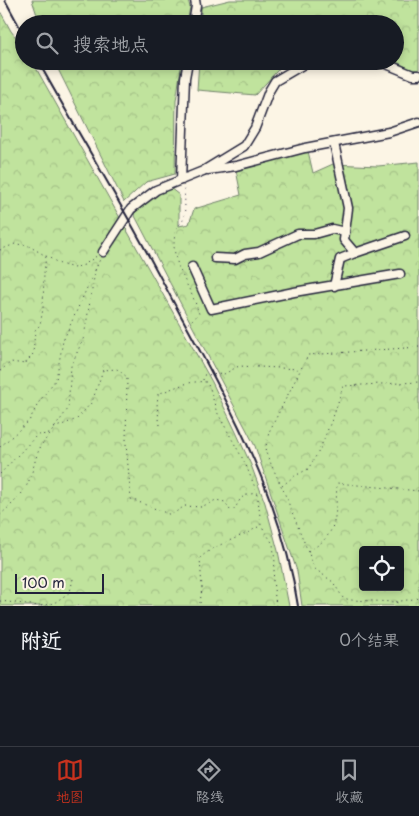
<!DOCTYPE html>
<html lang="zh">
<head>
<meta charset="utf-8">
<style>
  body { margin:0; font-family:"Playpen Sans","LXGW WenKai TC",sans-serif; background:#20242c; color:#f1f3f6 }
  .controls { position:absolute; right:15px; bottom:15px; display:grid; overflow:hidden; border-radius:5px; box-shadow:0 2px 8px #0003 }
  .controls button { width:45px; height:45px; display:grid; place-items:center; padding:0; border:0; border-bottom:1px solid #363941; background:#171b24; color:#f1f3f6; font:25px sans-serif }
  .scale { position:absolute; left:15px; bottom:12px; width:89px; box-sizing:border-box; padding-left:5px; border:2px solid #22223b; border-top:0; font-size:14px; line-height:18px; white-space:nowrap; color:#22223b; -webkit-text-stroke:4px #fcf5e5; paint-order:stroke }
  .list { margin:0; padding:0; list-style:none }
  h2 { display:flex; justify-content:space-between; align-items:center; height:65px; margin:0; padding:0 20px; font-size:21px }
  h2 small { font-size:16px; font-weight:400; color:#9ea1a6 }
  .icon { flex:none; width:28px; height:28px; fill:none; stroke:currentColor; stroke-width:2; stroke-linecap:round; stroke-linejoin:round }
  .map { position:relative; flex:none; width:419px; height:606px; overflow:hidden }
  .search { position:absolute; background:#171b24; box-shadow:0 2px 8px #0003; left:15px; right:15px; top:15px; height:55px; display:flex; align-items:center; gap:12px; box-sizing:border-box; padding:0 18px; border-radius:28px; color:#9ea1a6; font-size:19px }
  .sheet { height:140px; background:#171b24 }
  nav { display:flex; justify-content:space-around; align-items:center; box-sizing:border-box; height:70px; border-top:1px solid #363941; background:#171b24; font-size:14px; color:#9ea1a6 }
  nav a { display:grid; justify-items:center; gap:2px }
  nav .on { color:#c8321e }
  .map>svg:first-child { display:block }
  .forest { fill:url(#forest-crowns); stroke:#71826c; fill-rule:evenodd }
  .lines { fill:none; stroke-linecap:round; stroke-linejoin:round }
  .minor-casing { stroke:#22223b; stroke-width:11 }
  .path { stroke:#22223b; stroke-width:1; stroke-dasharray:1 4; stroke-linecap:butt }
  .minor { stroke:#fcf5e5; stroke-width:8 }
  .rail { stroke:#22223b; stroke-width:2 }
</style>
</head>
<body>
<div class="map">
<svg width="419" height="606" viewBox="0 0 419 606">
  <defs>
    <pattern id="forest-crowns" width="20" height="18" patternUnits="userSpaceOnUse" patternTransform="scale(1.25)"><rect width="20" height="18" fill="#c0e39d"/><path d="M2 6a3 3 0 1 1 6 0M12 15a3 3 0 1 1 6 0" fill="none" stroke="#a5c288"/></pattern>
  </defs>
  <rect width="100%" height="100%" fill="#fcf5e5"/>
  <filter id="ink" filterUnits="userSpaceOnUse"><feTurbulence type="fractalNoise" baseFrequency=".02" numOctaves="2"/><feDisplacementMap in="SourceGraphic" scale="10" xChannelSelector="R" yChannelSelector="G"/><feConvolveMatrix kernelMatrix="1 2 1 2 8 2 1 2 1" color-interpolation-filters="sRGB"/></filter>
  <g filter="url(#ink)">
    <g class="forest">
      <polygon points="32,0 188,0 190,7 187,24 40,24"/>
      <polygon points="230,0 419,0 419,70 412,70 395,61 395,24 201,24 201,7"/>
      <polygon points="0,11 11,31 24,48 24,61 32,61 212,382 236,432 251,465 265,503 278,551 289,606 0,606"/>
      <polygon points="54,61 182,61 176,101 175,174 146,182 124,202"/>
      <polygon points="199,61 286,61 255,95 197,90"/>
      <path d="M 308,151 L 313,173 L 333,164 L 378,166 L 419,162 L 419,606 L 302,606 L 297,571 L 255,446 L 134,214 L 152,196 L 170,188 L 179,195 L 179,226 L 189,224 L 194,209 L 241,195 L 236,170 ZM 363,550 L 400,550 L 400,587 L 363,587 Z"/>
    </g>
    <g class="lines">
      <g class="minor-casing">
        <g id="minor">
          <polyline points="193,24 196,6 195,0"/>
          <polyline points="379,61 413,75 419,75"/>
          <polyline points="208,170 236,166 305,148 389,132 419,122"/>
          <polyline points="181,180 185,78 188,61"/>
          <polyline points="103,252 131,209 156,190 203,171 244,146 255,128 269,91 275,81 309,61"/>
          <polyline points="355,253 405,236"/>
          <polyline points="215,258 235,259 245,254 259,252 298,234 314,234 332,229 345,232 348,208 334,143"/>
          <polyline points="192,267 211,309 294,292 400,274"/>
          <polyline points="334,286 340,259 355,253 344,240 345,232"/>
        </g>
      </g>
      <g class="path">
        <path d="M 183,185 C 185,192 186,213 183,220 C 182,222 180,224 178,226 C 175,230 174,239 174,245 C 175,271 193,290 199,314 L 186,325"/>
        <polyline points="0,250 15,244 27,245 60,264 74,268 84,265 98,255"/>
        <polyline points="419,347 308,355 269,432 265,451 284,492 315,569 333,582 343,598 351,600 395,602 419,598"/>
        <polyline points="0,371 11,362 25,364 33,354 35,330 40,325 43,309 44,273 46,255"/>
        <polyline points="203,380 204,375 224,374 239,366 300,369"/>
        <path d="M 160,425 L 157,406 L 158,394 C 174,388 189,380 206,382 L 210,388 L 216,410 L 245,463 L 254,485 L 258,499 L 261,525 L 273,544 L 275,562 L 273,580 L 276,606"/>
        <path d="M 54,428 L 77,419 L 92,402 L 103,370 L 117,369 L 127,377 L 126,444 L 131,499 L 171,515 L 185,506 L 201,507 L 216,500 L 225,502 L 230,510 L 235,509 C 241,496 243,495 257,493"/>
        <polyline points="0,447 29,421 39,402 56,379 63,341 101,257"/>
        <polyline points="0,474 37,435 50,434 68,409 71,366 84,337 96,266"/>
        <polyline points="282,486 293,477 308,469 319,451 335,412 343,386 419,382"/>
        <path d="M 0,515 C 10,506 21,497 27,485 C 36,467 34,449 50,435"/>
        <path d="M 308,551 C 340,535 335,514 337,483 L 419,491"/>
        <polyline points="0,601 40,606"/>
        <polyline points="396,602 399,606"/>
        <path d="M 200,603 L 202,588 L 200,558 C 216,543 242,538 261,525"/>
        <polyline points="41,606 54,603 70,592 73,579"/>
      </g>
      <use href="#minor" class="minor"/>
      <g class="rail">
        <polyline points="5,0 24,35"/>
        <path d="M 38,61 C 65,110 94,158 121,206 C 142,242 161,279 181,316 C 231,408 282,500 298,606"/>
      </g>
    </g>
  </g>
</svg>
<div class="controls">
<button><svg class="icon" aria-label="locate" viewBox="0 0 24 24"><circle cx="12" cy="12" r="6"/><path d="M12 2v4M12 18v4M2 12h4M18 12h4"/></svg></button>
</div>
<div class="scale">100 m</div>
<div class="search"><svg class="icon" aria-label="search" viewBox="0 0 24 24"><circle cx="10" cy="10" r="6"/><path d="M15 15l6 6"/></svg>搜索地点</div>
</div>
<section class="sheet">
<h2>附近<small>0个结果</small></h2>
<ul class="list">
</ul>
</section>
<nav>
<a class="on"><svg class="icon" aria-label="map" viewBox="0 0 24 24"><path d="M3 6l6-2 6 2 6-2v14l-6 2-6-2-6 2zM9 4v14M15 6v14"/></svg>地图</a>
<a><svg class="icon" aria-label="directions" viewBox="0 0 24 24"><path d="M12 3l9 9-9 9-9-9zM9 14v-3h6M13 9l2 2-2 2"/></svg>路线</a>
<a><svg class="icon" aria-label="saved" viewBox="0 0 24 24"><path d="M7 4h10v16l-5-4-5 4z"/></svg>收藏</a>
</nav>
</body>
</html>
